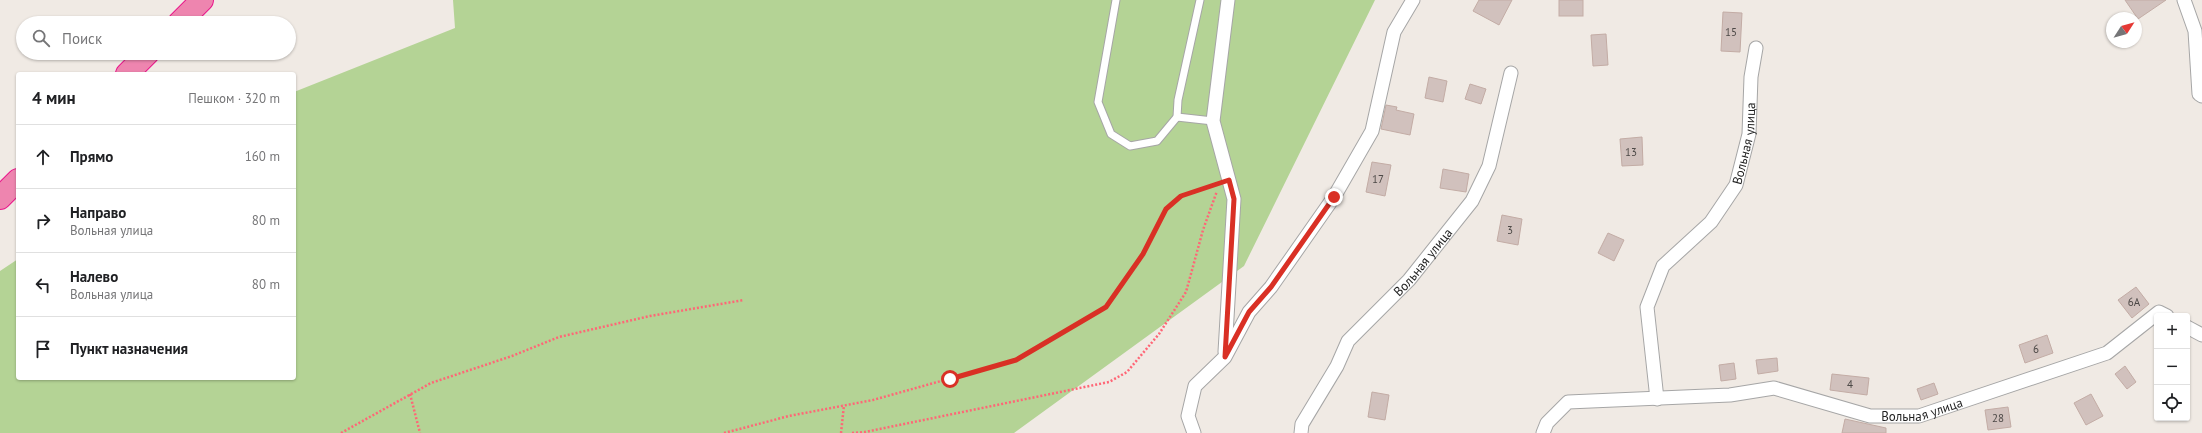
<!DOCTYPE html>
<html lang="ru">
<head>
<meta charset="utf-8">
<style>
  body { margin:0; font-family:"PT Sans",sans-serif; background:#f6f6f6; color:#202124 }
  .controls { position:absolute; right:12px; bottom:12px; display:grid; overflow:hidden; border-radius:4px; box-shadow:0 1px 3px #0004 }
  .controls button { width:36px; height:36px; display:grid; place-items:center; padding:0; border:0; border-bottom:1px solid #e0e0e0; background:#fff; color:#202124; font:20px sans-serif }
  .compass { position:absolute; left:2106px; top:12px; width:36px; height:36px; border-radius:50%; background:#fff; box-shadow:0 1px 3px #0004; rotate:54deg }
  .stop { position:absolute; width:12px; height:12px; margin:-9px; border:3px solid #d93025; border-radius:50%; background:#fff }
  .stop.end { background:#d93025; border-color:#fff; box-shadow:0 1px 4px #0008 }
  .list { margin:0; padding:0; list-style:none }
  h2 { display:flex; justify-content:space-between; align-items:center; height:52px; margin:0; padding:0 16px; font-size:17px }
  h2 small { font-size:13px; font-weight:400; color:#757577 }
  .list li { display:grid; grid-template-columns:26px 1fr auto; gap:12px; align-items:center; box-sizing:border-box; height:64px; padding:0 16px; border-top:1px solid #e0e0e0 }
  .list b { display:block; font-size:15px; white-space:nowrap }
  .list p { margin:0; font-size:13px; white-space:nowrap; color:#757577 }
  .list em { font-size:13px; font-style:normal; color:#757577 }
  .icon { flex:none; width:22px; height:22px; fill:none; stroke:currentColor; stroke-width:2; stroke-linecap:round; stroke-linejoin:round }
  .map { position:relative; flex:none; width:2202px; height:433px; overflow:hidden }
  .search { position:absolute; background:#fff; box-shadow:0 1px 3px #0004; left:16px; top:16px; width:280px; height:44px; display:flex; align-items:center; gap:10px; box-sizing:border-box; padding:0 14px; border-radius:22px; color:#757577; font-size:15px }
  .panel { position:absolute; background:#fff; box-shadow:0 1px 3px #0004; left:16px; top:72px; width:280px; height:308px; border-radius:4px }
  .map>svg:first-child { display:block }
  .forest { fill:#b4d395 }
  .building { fill:#d1c1bd; stroke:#c3aca5 }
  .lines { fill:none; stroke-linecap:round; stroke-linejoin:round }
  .lane-casing { stroke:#a6a6a6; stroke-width:9 }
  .street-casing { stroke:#a6a6a6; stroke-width:15 }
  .highway-casing { stroke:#ea158b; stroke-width:24 }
  .path { stroke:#ff6676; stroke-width:2.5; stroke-dasharray:2 2; stroke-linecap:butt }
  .lane { stroke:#fff; stroke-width:7 }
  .street { stroke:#fff; stroke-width:13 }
  .highway { stroke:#ee85af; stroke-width:22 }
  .route { stroke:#d93025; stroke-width:5 }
  .labels { text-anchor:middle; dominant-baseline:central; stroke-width:3; stroke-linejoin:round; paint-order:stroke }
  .number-label { font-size:11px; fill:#4c4846 }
  .street-label { font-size:13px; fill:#1f1f1f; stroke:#fff }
</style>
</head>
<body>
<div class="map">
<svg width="2202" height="433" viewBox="0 0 2202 433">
  <rect width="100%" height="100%" fill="#f0eae4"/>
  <polygon class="forest" points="453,0 1375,0 1244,266 1014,433 0,433 0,271 18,259 18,378 294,378 294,92 455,28"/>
  <g class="building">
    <polygon points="1479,0 1512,0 1499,25 1473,11"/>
    <rect x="1559" y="0" width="24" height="16"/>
    <polygon points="2125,0 2166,0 2138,19"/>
    <polygon points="1723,12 1742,13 1740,52 1721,51"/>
    <polygon points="1606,34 1608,65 1593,66 1591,35"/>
    <polygon points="1429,77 1447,81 1443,102 1425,98"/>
    <polygon points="1470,84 1486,89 1481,104 1465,99"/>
    <polygon points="1386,105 1397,107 1396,110 1414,114 1410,135 1381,129"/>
    <polygon points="1642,137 1643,165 1622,166 1620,139"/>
    <polygon points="1372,162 1391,165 1385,196 1366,192"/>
    <polygon points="1443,169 1469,174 1466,192 1440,188"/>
    <polygon points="1502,215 1522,219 1518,245 1497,241"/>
    <polygon points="1608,233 1624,240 1614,261 1598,253"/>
    <polygon points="2136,287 2149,304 2132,318 2118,300"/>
    <polygon points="2047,335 2053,353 2025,363 2019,345"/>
    <polygon points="1777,358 1778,371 1758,374 1756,360"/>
    <polygon points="1734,363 1736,379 1721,381 1719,365"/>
    <polygon points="2125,366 2136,382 2127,389 2115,374"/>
    <polygon points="1832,374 1869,378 1867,395 1830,390"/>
    <polygon points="1934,383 1938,394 1921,400 1917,389"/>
    <polygon points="1372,392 1389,395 1385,420 1368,417"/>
    <polygon points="2091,394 2103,416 2086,425 2074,403"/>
    <polygon points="2008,407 2011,427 1988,430 1985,410"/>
    <polygon points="1845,419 1886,428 1886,433 1842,433"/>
  </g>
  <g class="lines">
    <g class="lane-casing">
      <g id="lane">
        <polyline points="1116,0 1098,102 1111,134 1130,146 1157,141 1177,117 1178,100 1200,0"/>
        <polyline points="1177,117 1213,121"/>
      </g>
    </g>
    <g class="street-casing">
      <g id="street">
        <polyline points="2184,0 2195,31 2199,94 2202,96"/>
        <polyline points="2187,327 2202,335"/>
        <polyline points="1225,352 1234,199 1213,121 1228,0"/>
        <path id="s1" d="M 1657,399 L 1647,307 L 1663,266 L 1711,222 L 1736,185 L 1749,134 L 1751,77 L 1756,48"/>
        <polyline points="1194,433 1188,416 1195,386 1225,357 1249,312 1271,287 1334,197 1372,131 1394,32 1413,0"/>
        <path id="s2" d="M 1301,433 L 1302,424 L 1337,366 L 1348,341 L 1409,280 L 1472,201 L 1489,166 L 1511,73"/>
        <path id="s3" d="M 1543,433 L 1547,423 L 1568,402 L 1730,395 L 1774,388 L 1870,416 L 1919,416 L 2107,353 L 2159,312 L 2167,316"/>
      </g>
    </g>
    <g class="highway-casing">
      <g id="highway">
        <polyline points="179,23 202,0"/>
        <polyline points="127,74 148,53"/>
        <polyline points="0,198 18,180"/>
      </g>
    </g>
    <g class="path">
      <polyline points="410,394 420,433"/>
      <polyline points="341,433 431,383 512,356 559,337 650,316 744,300"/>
      <polyline points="724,433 789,416 873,400 1016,360 1106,307 1143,254 1166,209 1181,196 1217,184"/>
      <polyline points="841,433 844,405"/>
      <polyline points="852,433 865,432 1109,382 1127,372 1159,334 1186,292 1203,230 1217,191"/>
    </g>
    <use href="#lane" class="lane"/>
    <use href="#street" class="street"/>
    <use href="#highway" class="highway"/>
  </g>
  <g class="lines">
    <polyline class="route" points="950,379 1016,360 1106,307 1143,254 1166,209 1181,196 1229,180 1234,199 1225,357 1249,312 1271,287 1334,197"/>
  </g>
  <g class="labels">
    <g class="number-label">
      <text x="1731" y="32">15</text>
      <text x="1631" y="152">13</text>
      <text x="1378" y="179">17</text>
      <text x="1510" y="230">3</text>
      <text x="2134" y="302">6А</text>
      <text x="2036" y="349">6</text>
      <text x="1850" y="384">4</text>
      <text x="1998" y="418">28</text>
    </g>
    <g class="street-label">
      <text stroke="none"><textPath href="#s1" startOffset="289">Вольная улица</textPath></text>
      <text stroke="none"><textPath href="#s2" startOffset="213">Вольная улица</textPath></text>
      <text stroke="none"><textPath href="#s3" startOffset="400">Вольная улица</textPath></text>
    </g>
  </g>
</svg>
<div class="controls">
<button>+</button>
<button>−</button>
<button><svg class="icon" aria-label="locate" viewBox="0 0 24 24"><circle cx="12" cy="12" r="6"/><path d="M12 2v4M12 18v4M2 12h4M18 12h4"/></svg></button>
</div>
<svg class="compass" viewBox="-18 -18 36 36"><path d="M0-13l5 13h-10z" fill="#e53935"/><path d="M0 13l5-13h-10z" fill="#757577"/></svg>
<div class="stop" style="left:950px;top:379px"></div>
<div class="stop end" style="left:1334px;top:197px"></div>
<div class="search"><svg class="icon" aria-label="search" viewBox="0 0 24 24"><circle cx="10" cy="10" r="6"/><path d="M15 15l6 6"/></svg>Поиск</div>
<section class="panel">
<h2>4 мин<small>Пешком · 320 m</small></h2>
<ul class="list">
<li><svg class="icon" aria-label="ahead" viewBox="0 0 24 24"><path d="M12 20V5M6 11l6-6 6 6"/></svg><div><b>Прямо</b></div><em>160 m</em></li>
<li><svg class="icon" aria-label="right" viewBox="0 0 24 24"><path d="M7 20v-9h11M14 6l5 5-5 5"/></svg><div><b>Направо</b><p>Вольная улица</p></div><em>80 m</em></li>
<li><svg class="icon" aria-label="left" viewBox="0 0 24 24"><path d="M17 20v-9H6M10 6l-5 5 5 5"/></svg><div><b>Налево</b><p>Вольная улица</p></div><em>80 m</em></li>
<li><svg class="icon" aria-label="arrive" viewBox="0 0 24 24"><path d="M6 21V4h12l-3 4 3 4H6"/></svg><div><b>Пункт назначения</b></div></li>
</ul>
</section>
</div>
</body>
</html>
